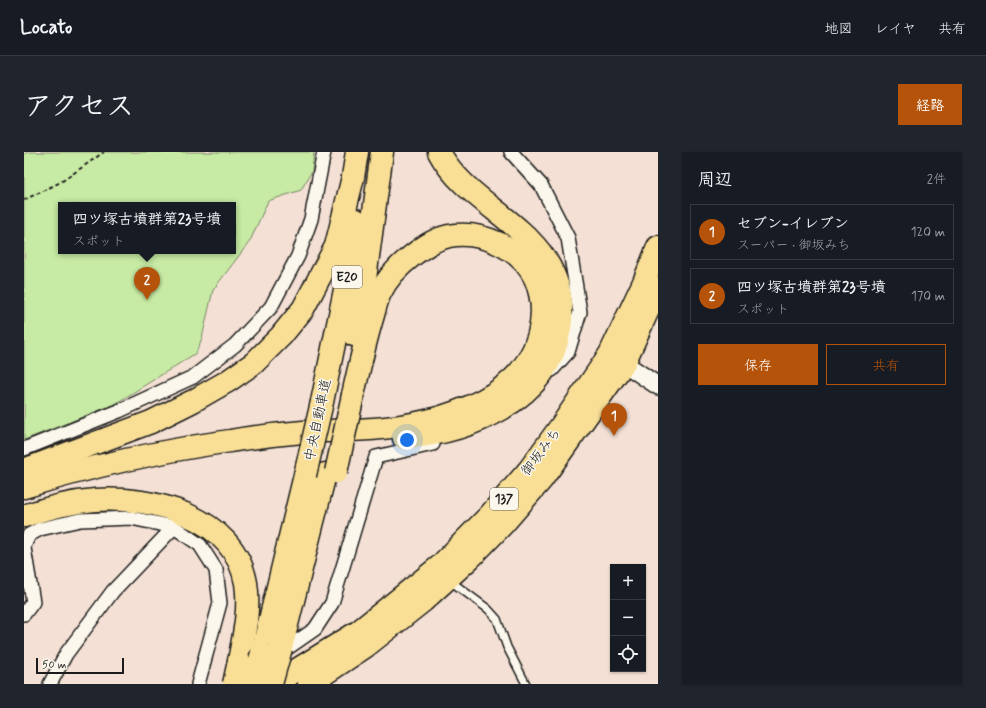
<!DOCTYPE html>
<html lang="ja">
<head>
<meta charset="utf-8">
<style>
  body { margin:0; font-family:Mynerve,"Klee One",sans-serif; background:#20242c; color:#f1f3f6 }
  .controls { position:absolute; right:12px; bottom:12px; display:grid; overflow:hidden; border-radius:0px; box-shadow:0 1px 3px #0004 }
  .controls button { width:36px; height:36px; display:grid; place-items:center; padding:0; border:0; border-bottom:1px solid #363941; background:#171b24; color:#f1f3f6; font:20px sans-serif }
  .scale { position:absolute; left:12px; bottom:10px; width:88px; box-sizing:border-box; padding-left:4px; border:2px solid #1c1c1c; border-top:0; font-size:11px; line-height:14px; white-space:nowrap; color:#1c1c1c; -webkit-text-stroke:3px #fbf7ec; paint-order:stroke }
  .you { position:absolute; left:383px; top:288px; width:14px; height:14px; margin:-10px; border:3px solid #fff; border-radius:50%; background:#1a73e8; box-shadow:0 0 0 6px #1a73e833 }
  .badge { display:grid; place-items:center; width:26px; height:26px; border-radius:50%; background:#b45309; color:#fff; font-size:13px; font-weight:700 }
  .pin { position:absolute; translate:-50% -33px; filter:drop-shadow(0 1px 2px #0008) }
  .pin::after { content:''; position:absolute; top:21px; width:14px; height:12px; background:inherit; clip-path:polygon(0 0,100% 0,50% 100%) }
  .popup { position:absolute; left:34px; top:50px; width:178px; height:52px; box-sizing:border-box; display:grid; place-content:center; border-radius:0px; background:#171b24; filter:drop-shadow(0 1px 3px #0005); font-size:13px; white-space:nowrap; color:#9ea1a6 }
  .popup b { font-size:15px; color:#f1f3f6 }
  .popup::after { content:''; position:absolute; left:50%; top:100%; margin-left:-8px; border:8px solid transparent; border-top-color:#171b24 }
  .list { margin:0; padding:0; list-style:none }
  h2 { display:flex; justify-content:space-between; align-items:center; height:52px; margin:0; padding:0 16px; font-size:17px }
  h2 small { font-size:13px; font-weight:400; color:#9ea1a6 }
  .list li { display:grid; grid-template-columns:26px 1fr auto; gap:12px; align-items:center; box-sizing:border-box; height:56px; margin:0 8px 8px; padding:0 8px; border:1px solid #363941; border-radius:0px }
  .list b { display:block; font-size:15px; white-space:nowrap }
  .list p { margin:0; font-size:13px; white-space:nowrap; color:#9ea1a6 }
  .list em { font-size:13px; font-style:normal; color:#9ea1a6 }
  .actions { display:flex; gap:8px; padding:12px 16px }
  .actions a { flex:1; padding:9px 0; border:1px solid #b45309; border-radius:0px; text-align:center; font-size:14px; color:#b45309 }
  .actions .main { background:#b45309; color:#fff }
  .icon { flex:none; width:22px; height:22px; fill:none; stroke:currentColor; stroke-width:2; stroke-linecap:round; stroke-linejoin:round }
  .map { position:relative; flex:none; width:634px; height:532px; overflow:hidden; border-radius:0px }
  header { display:flex; align-items:center; gap:24px; box-sizing:border-box; height:56px; padding:0 20px; background:#171b24; border-bottom:1px solid #363941 }
  header strong { font-size:19px }
  nav { display:flex; gap:22px; margin-inline-start:auto; font-size:14px }
  .intro { display:flex; align-items:center; justify-content:space-between; box-sizing:border-box; height:96px; padding:0 24px }
  h1 { margin:0; font-size:28px }
  .button { padding:10px 18px; border-radius:0px; background:#b45309; color:#fff; font-size:14px; font-weight:700 }
  main { display:flex; gap:24px; padding:0 24px }
  aside { flex:1; background:#171b24; border-radius:0px; box-shadow:0 1px 3px #0004 }
  .map>svg:first-child { display:block }
  .green { fill:#c7eba4; stroke:#728460; fill-rule:evenodd }
  .lines { fill:none; stroke-linecap:round; stroke-linejoin:round }
  .service-casing { stroke:#1c1c1c; stroke-width:10 }
  .minor-casing { stroke:#1c1c1c; stroke-width:16 }
  .tertiary-casing { stroke:#1c1c1c; stroke-width:20 }
  .trunk-casing { stroke:#1c1c1c; stroke-width:25 }
  .motorway-casing { stroke:#1c1c1c; stroke-width:25 }
  .path { stroke:#1c1c1c; stroke-width:2; stroke-dasharray:4 3; stroke-linecap:butt }
  .service { stroke:#fbf7ec; stroke-width:7 }
  .minor { stroke:#fbf7ec; stroke-width:13 }
  .tertiary { stroke:#fbf7ec; stroke-width:17 }
  .trunk { stroke:#f9df96; stroke-width:22 }
  .motorway { stroke:#f9df96; stroke-width:22 }
  .motorway-bridge-casing { stroke:#1c1c1c; stroke-width:25; stroke-linecap:butt }
  .motorway-bridge { stroke:#f9df96; stroke-width:22 }
  .labels { text-anchor:middle; dominant-baseline:central; stroke-width:3; stroke-linejoin:round; paint-order:stroke }
  .shield { fill:#fbf7ec; stroke:#5f5e5a; stroke-width:1 }
  .shield-label { font-size:13px; font-weight:bold; fill:#1c1c1c }
  .street-label { font-size:14px; fill:#1c1c1c; stroke:#fbf7ec }
</style>
</head>
<body>
<header>
<strong>Locato</strong>
<nav><a>地図</a><a>レイヤ</a><a>共有</a></nav>
</header>
<div class="intro"><h1>アクセス</h1><a class="button">経路</a></div>
<main>
<div class="map">
<svg width="634" height="532" viewBox="0 0 634 532">
  <rect width="100%" height="100%" fill="#f4e0d4"/>
  <filter id="ink" filterUnits="userSpaceOnUse"><feTurbulence type="fractalNoise" baseFrequency=".025" numOctaves="2"/><feDisplacementMap in="SourceGraphic" scale="8" xChannelSelector="R" yChannelSelector="G"/><feConvolveMatrix kernelMatrix="1 2 1 2 8 2 1 2 1" color-interpolation-filters="sRGB"/></filter>
  <g filter="url(#ink)">
    <path class="green" d="M 4,0 L 290,0 L 288,19 L 277,38 L 244,49 L 226,89 L 189,138 L 178,186 L 172,201 L 91,252 L 0,288 L 0,2 ZM 37,53 L 209,53 L 209,99 L 37,99 Z"/>
    <g class="lines">
      <g class="service-casing">
        <polyline id="service" points="425,428 464,457 473,467 483,495 502,532"/>
      </g>
      <g class="minor-casing">
        <g id="minor">
          <polyline points="487,0 517,33 544,86 556,160 544,200 528,218"/>
          <polyline points="0,297 95,259 169,225 211,193 247,155 274,104 287,67 300,0"/>
          <polyline points="0,394 5,383 16,377 56,368 107,366 150,375 176,393 192,418 196,451 174,532"/>
          <polyline points="0,396 9,450 0,462"/>
          <polyline points="255,502 291,477 308,451 352,305 409,292"/>
          <polyline points="26,532 42,502 89,439 150,375"/>
        </g>
      </g>
      <g class="tertiary-casing">
        <polyline id="tertiary" points="591,205 634,234"/>
      </g>
      <g class="trunk-casing">
        <g id="trunk">
          <polyline points="250,532 334,480 416,414 466,363 505,318 537,274 586,202 620,130 634,95"/>
          <polyline points="285,532 342,494 399,449 446,406 479,372 518,327 600,211 634,136"/>
        </g>
      </g>
      <g class="motorway-casing">
        <g id="motorway">
          <polyline points="330,183 340,134 358,0"/>
          <polyline points="298,250 322,133 332,68"/>
          <path d="M 380,286 C 445,280 525,250 536,176 C 540,151 535,128 521,107 C 493,65 438,44 415,0"/>
          <polyline points="0,318 127,270 169,249 204,229 230,211 257,184 279,157 312,94 329,25 333,0"/>
          <path d="M 0,335 C 68,314 136,299 206,289 C 230,285 255,282 279,280 C 311,278 344,279 376,274 C 412,269 453,256 482,233 C 514,208 527,163 511,126 C 497,96 457,78 425,84 C 411,87 401,94 389,103 C 376,113 363,126 356,141 C 353,147 351,156 349,163 C 341,189 335,216 329,243"/>
          <path d="M 0,364 C 23,356 46,350 71,348 C 128,344 210,364 222,431 C 226,457 220,483 215,509"/>
          <polyline points="257,496 301,322"/>
          <polyline points="238,501 281,323"/>
        </g>
      </g>
      <polyline class="path" points="0,48 37,30 80,0"/>
      <use href="#service" class="service"/>
      <use href="#minor" class="minor"/>
      <use href="#tertiary" class="tertiary"/>
      <use href="#trunk" class="trunk"/>
      <use href="#motorway" class="motorway"/>
      <g class="motorway-bridge-casing">
        <g id="motorway-bridge">
          <polyline points="312,320 329,243"/>
          <polyline points="281,323 298,250"/>
          <polyline points="210,532 215,509"/>
          <polyline points="229,532 238,501"/>
          <polyline points="247,532 257,496"/>
        </g>
      </g>
      <use href="#motorway-bridge" class="motorway-bridge"/>
    </g>
  </g>
  <g class="labels">
    <g class="shield">
      <rect x="308" y="114" width="30" height="22" rx="3"/>
      <rect x="466" y="336" width="28" height="22" rx="3"/>
    </g>
    <g class="shield-label">
      <text x="323" y="125">E20</text>
      <text x="480" y="347">137</text>
    </g>
    <g class="street-label">
      <text transform="translate(294 268) rotate(-78)">中央自動車道</text>
      <text transform="translate(517 300) rotate(-53)">御坂みち</text>
    </g>
  </g>
</svg>
<div class="controls">
<button>+</button>
<button>−</button>
<button><svg class="icon" aria-label="locate" viewBox="0 0 24 24"><circle cx="12" cy="12" r="6"/><path d="M12 2v4M12 18v4M2 12h4M18 12h4"/></svg></button>
</div>
<div class="scale">50 m</div>
<div class="you"></div>
<div class="pin badge" style="left:590px;top:284px">1</div>
<div class="pin badge" style="left:123px;top:148px">2</div>
<div class="popup"><b>四ツ塚古墳群第23号墳</b>スポット</div>
</div>
<aside>
<h2>周辺<small>2件</small></h2>
<ul class="list">
<li><span class="badge">1</span><div><b>セブン-イレブン</b><p>スーパー · 御坂みち</p></div><em>120 m</em></li>
<li><span class="badge">2</span><div><b>四ツ塚古墳群第23号墳</b><p>スポット</p></div><em>170 m</em></li>
</ul>
<div class="actions"><a class="main">保存</a><a>共有</a></div>
</aside>
</main>
</body>
</html>
